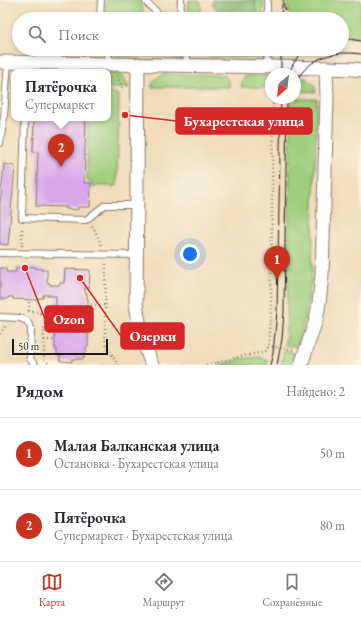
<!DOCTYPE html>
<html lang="ru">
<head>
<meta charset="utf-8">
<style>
  body { margin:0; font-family:"EB Garamond",serif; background:#f7f7f7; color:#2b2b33 }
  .compass { position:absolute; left:265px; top:68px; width:36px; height:36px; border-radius:50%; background:#fff; box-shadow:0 2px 6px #0003; rotate:208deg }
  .scale { position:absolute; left:12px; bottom:10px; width:96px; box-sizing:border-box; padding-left:4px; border:2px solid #1c1c1c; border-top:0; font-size:11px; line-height:14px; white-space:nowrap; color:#1c1c1c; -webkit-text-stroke:3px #fcf5e5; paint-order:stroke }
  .you { position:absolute; left:190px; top:254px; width:14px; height:14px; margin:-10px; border:3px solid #fff; border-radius:50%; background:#1a73e8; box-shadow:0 0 0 6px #1a73e833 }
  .badge { display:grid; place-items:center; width:26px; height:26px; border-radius:50%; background:#c8321e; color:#fff; font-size:13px; font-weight:700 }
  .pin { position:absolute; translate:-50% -33px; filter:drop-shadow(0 1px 2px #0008) }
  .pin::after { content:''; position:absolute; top:21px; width:14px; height:12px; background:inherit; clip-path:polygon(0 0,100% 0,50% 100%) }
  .popup { position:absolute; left:11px; top:69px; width:100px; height:52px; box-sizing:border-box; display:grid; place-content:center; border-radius:8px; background:#fff; filter:drop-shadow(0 1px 3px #0005); font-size:13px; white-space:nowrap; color:#7c7c81 }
  .popup b { font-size:15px; color:#2b2b33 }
  .popup::after { content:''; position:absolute; left:50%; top:100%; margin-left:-8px; border:8px solid transparent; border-top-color:#fff }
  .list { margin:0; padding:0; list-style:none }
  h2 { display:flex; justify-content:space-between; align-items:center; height:52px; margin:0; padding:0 16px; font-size:17px }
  h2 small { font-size:13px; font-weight:400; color:#7c7c81 }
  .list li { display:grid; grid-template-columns:26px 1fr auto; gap:12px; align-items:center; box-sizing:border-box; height:72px; padding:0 16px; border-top:1px solid #e1e1e2 }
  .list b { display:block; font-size:15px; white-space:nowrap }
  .list p { margin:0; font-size:13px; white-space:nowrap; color:#7c7c81 }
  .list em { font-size:13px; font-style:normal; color:#7c7c81 }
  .icon { flex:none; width:22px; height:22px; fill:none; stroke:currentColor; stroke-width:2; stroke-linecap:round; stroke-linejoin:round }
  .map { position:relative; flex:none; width:361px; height:365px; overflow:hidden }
  .search { position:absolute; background:#fff; box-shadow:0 2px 6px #0003; left:12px; right:12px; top:12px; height:44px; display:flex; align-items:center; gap:10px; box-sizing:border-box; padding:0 14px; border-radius:22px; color:#7c7c81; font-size:15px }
  .sheet { height:196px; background:#fff }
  nav { display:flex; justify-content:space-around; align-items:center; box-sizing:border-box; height:56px; border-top:1px solid #e1e1e2; background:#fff; font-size:11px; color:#7c7c81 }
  nav a { display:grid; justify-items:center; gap:2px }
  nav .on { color:#c8321e }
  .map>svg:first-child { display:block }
  .green { fill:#9ecd7c; stroke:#5d744c }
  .forest { fill:#7eb06c; stroke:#4d6644 }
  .building { fill:#d8a6eb }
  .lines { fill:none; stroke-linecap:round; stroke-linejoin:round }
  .lane-casing { stroke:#867c6b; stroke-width:8 }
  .street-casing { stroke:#867c6b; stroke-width:15 }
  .path { stroke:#867c6b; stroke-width:2.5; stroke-dasharray:1 3; stroke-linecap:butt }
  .lane { stroke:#fff; stroke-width:6 }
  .street { stroke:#fff; stroke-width:13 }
  .tram { stroke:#1c1c1c; stroke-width:1 }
  .leader { fill:none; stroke:#d62828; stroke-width:1.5 }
  .callout-dot { fill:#d62828; stroke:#fcf5e5; stroke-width:1.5 }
  .callout { fill:#d62828; stroke:#d62828; stroke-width:1.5 }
  .callout-label { font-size:14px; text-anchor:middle; font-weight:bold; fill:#fff }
</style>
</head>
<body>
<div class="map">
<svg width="361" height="365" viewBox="0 0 361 365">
  <rect width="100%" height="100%" fill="#fcf5e5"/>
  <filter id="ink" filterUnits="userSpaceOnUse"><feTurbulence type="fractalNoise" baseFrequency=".025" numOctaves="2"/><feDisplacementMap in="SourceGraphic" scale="8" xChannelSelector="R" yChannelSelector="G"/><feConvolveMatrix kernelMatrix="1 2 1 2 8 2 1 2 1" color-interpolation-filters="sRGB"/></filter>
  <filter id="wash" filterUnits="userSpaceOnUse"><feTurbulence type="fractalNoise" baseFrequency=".012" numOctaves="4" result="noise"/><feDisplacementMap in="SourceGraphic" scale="16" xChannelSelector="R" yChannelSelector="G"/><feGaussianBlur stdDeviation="0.9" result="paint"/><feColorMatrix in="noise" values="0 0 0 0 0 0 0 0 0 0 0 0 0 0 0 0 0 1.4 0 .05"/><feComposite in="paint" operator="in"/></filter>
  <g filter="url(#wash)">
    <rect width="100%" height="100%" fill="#f0dbba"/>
    <g class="green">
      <polygon points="106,0 139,0 143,11 148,19 105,19"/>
      <polygon points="189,0 200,0 203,19 188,19"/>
      <polygon points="255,0 263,0 263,19 254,19 256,12"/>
      <polygon points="286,0 361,0 361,38 342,35 342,19 295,19 289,12"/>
      <polygon points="112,49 176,49 174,54 168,56 119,55 119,53 117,53 116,55"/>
      <polygon points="200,49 264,49 264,58 210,57 204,54"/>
      <path d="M 108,73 C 120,73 125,76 129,88 L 108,88 Z"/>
      <path d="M 165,74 L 225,75 L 229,83 L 229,87 L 151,87 C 154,79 158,76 165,74 Z"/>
      <polygon points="245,76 271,76 271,88 241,87 242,82"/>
      <path d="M 302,77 C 309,79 316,84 316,92 L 295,91 L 295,88 Z"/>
      <polygon points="108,93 117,94 119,99 117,186 92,186 91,182 87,181 88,118 108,118"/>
      <polygon points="291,99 317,99 312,273 305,318 297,346 285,346 288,287"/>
      <polygon points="284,351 291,352 294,353 290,365 281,365"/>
      <polygon points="258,357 260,358 268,360 267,365 218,365 239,360 239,359 241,358 242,359"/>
    </g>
    <polygon class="forest" points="213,0 255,0 256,12 254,19 222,19 212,3"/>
    <g id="blocks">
      <g class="building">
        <rect x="216" y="109" width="9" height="7"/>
        <polygon points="34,118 86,118 84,183 91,183 90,207 78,207 78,210 66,209 66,207 36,206 38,152 33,152"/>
        <polygon points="4,164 15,166 8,245 0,244 0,205"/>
        <polygon points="23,266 35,267 35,268 41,269 41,270 47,270 47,283 50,283 50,285 59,285 60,283 64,283 65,269 90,270 89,288 85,288 85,293 87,293 87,299 88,299 88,311 87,311 87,318 83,318 83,328 86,328 86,334 88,334 88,347 86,347 86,353 84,353 84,359 72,359 72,362 60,361 60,355 57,355 57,349 55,349 55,325 57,325 57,320 56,320 56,296 50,296 50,295 43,295 43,298 38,298 38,300 13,299 13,297 8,297 8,299 0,299 0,268 6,268 6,272 16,272 16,268 23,268"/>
      </g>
    </g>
  </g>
  <g filter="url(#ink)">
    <use href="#blocks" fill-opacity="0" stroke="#867c6b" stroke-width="1"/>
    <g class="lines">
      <g class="lane-casing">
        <g id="lane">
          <polyline points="146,0 146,2 164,19"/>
          <polyline points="267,0 267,19"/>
          <polyline points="100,19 101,0"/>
          <polyline points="180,19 181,0"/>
          <polyline points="105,49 112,64"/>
          <polyline points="184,49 189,65"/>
          <polyline points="267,49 267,67"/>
          <polyline points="25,118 22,218 86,220 105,205 137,205"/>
          <polyline points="0,143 4,117 8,62"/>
          <polyline points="0,253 136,255"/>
          <polyline points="0,317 20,318 27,321 31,328 30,359 35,365"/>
        </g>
      </g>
      <g class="street-casing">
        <g id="street">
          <polyline points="0,62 326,68 353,69 361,70"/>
          <path d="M 138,64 L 136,304 C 139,327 143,343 152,365"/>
          <polyline points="301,365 316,320 319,303 322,275 327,96 326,68"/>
        </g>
      </g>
      <g class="path">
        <polyline points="117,76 123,91"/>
        <polyline points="92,226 95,230 102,247"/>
        <polyline points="22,246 22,227"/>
        <polyline points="106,264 105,339 107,347 118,365"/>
        <polyline points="91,305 106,305"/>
        <path d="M 28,311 C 35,311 41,312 44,318 L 44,359 L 50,365"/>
        <polyline points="29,311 29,300"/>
        <path d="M 40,313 C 45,307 48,305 56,304"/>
        <polyline points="0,334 5,326"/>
        <polyline points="44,340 55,340"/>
        <polyline points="268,346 293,350"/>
        <polyline points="206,365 239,357 263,352 266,350 268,346 271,308 273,98"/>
      </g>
      <use href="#lane" class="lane"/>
      <use href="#street" class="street"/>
      <g class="tram">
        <polyline points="283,0 284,7 291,19"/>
        <polyline points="281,19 282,4"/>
        <polyline points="342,38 361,41"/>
        <polyline points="281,74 281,49"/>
        <path d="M 289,74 C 292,64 298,56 305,49"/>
        <path d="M 295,82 C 310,57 333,50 361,54"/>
        <polyline points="270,365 273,353 277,311 281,98"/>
        <polyline points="277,365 282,339 284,312 287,98"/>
      </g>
    </g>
  </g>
  <path class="leader" d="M125 115L176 121M25 268L45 319M80 278L121 336"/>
  <g class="callout-dot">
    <circle cx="125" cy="115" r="4"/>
    <circle cx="25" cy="268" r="4"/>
    <circle cx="80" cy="278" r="4"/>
  </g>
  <g class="callout">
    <rect x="176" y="108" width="136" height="26" rx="4"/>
    <rect x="45" y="306" width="48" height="26" rx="4"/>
    <rect x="121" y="323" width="63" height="26" rx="4"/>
  </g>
  <g class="callout-label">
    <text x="244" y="126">Бухарестская улица</text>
    <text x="69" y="324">Ozon</text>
    <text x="153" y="341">Озерки</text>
  </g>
</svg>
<svg class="compass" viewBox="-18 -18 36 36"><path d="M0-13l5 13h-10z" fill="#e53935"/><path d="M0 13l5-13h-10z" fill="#7c7c81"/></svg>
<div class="scale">50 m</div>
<div class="you"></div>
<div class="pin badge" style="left:277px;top:279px">1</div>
<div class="pin badge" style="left:61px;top:167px">2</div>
<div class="popup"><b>Пятёрочка</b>Супермаркет</div>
<div class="search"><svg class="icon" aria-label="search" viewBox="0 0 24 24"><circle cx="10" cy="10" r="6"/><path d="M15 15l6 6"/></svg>Поиск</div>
</div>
<section class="sheet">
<h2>Рядом<small>Найдено: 2</small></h2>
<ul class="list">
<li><span class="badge">1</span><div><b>Малая Балканская улица</b><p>Остановка · Бухарестская улица</p></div><em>50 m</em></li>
<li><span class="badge">2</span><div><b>Пятёрочка</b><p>Супермаркет · Бухарестская улица</p></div><em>80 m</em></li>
</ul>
</section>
<nav>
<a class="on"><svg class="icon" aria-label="map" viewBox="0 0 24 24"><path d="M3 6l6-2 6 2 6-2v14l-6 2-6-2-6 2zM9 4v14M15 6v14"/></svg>Карта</a>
<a><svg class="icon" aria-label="directions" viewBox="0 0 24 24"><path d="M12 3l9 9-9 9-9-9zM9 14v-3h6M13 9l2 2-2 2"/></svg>Маршрут</a>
<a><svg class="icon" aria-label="saved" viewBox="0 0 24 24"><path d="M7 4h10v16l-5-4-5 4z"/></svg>Сохранённые</a>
</nav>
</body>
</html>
